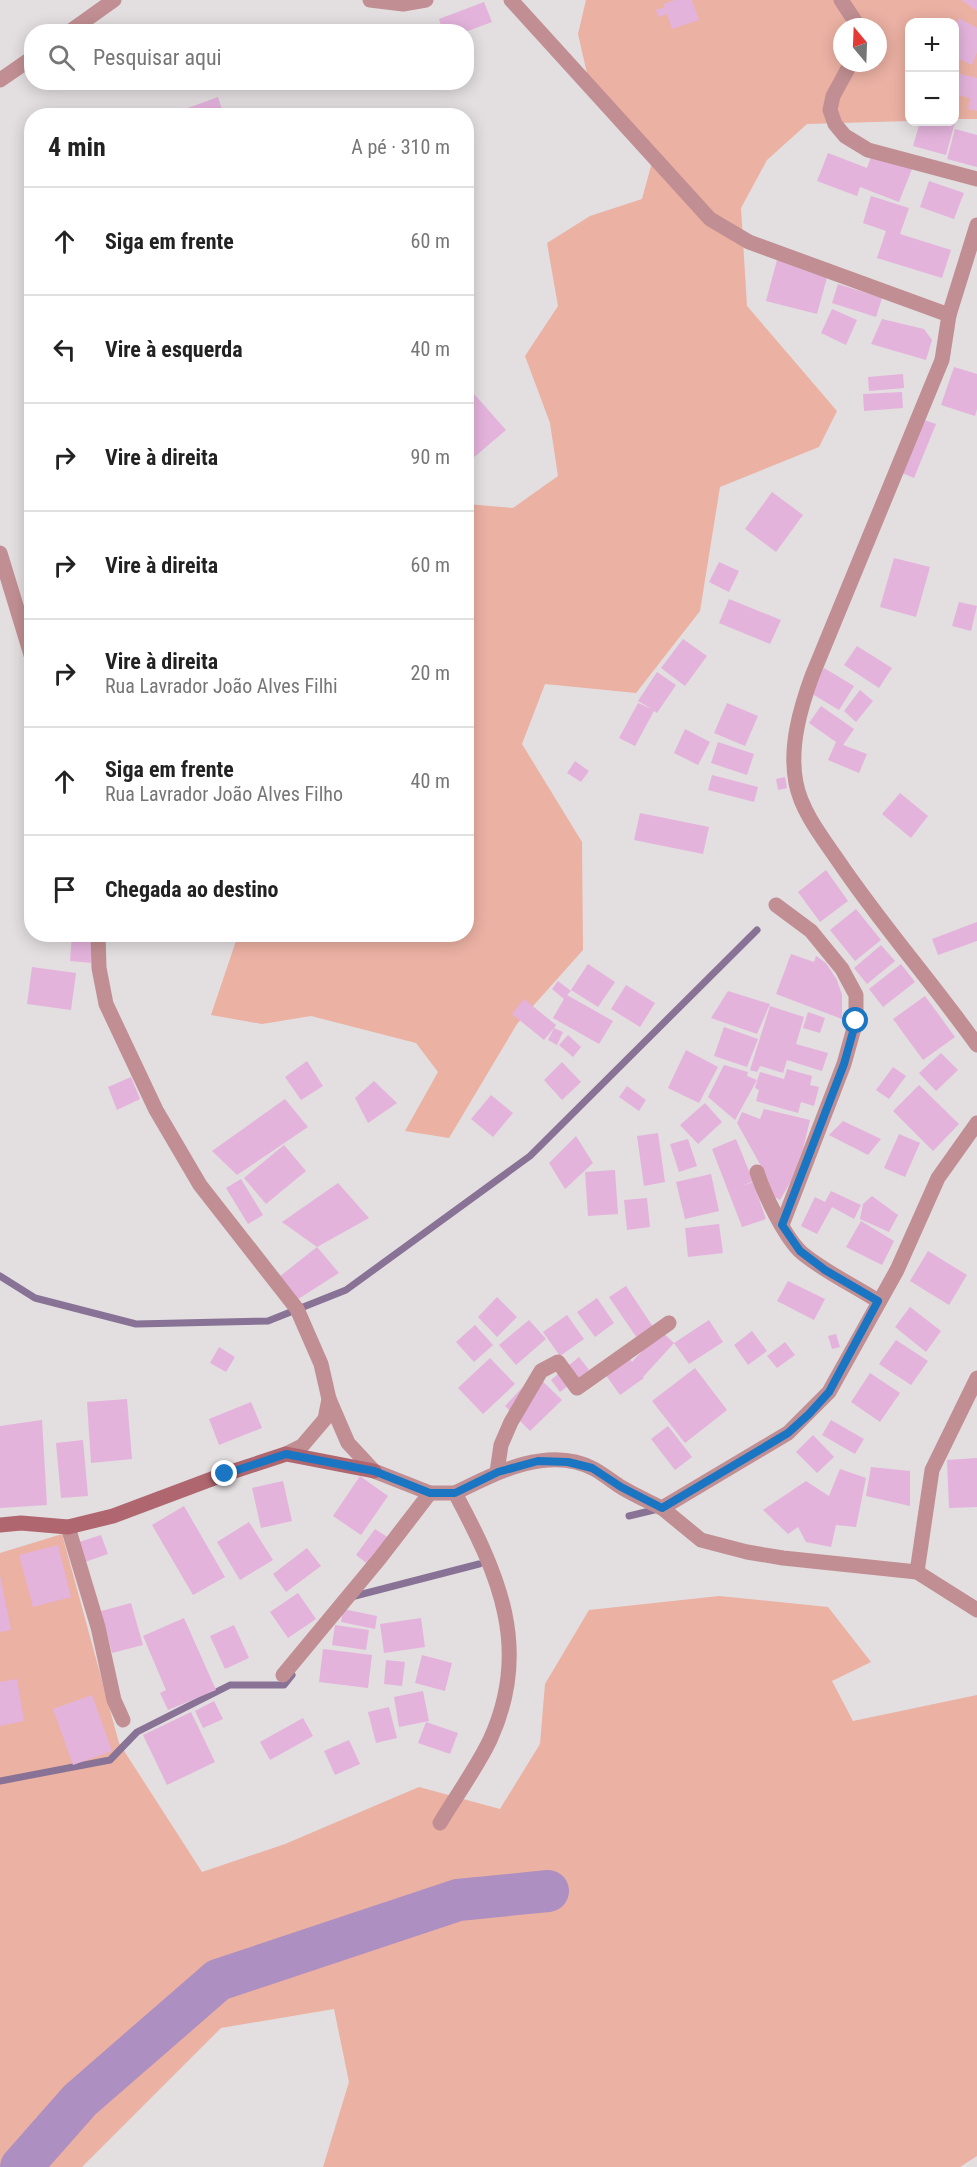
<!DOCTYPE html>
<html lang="pt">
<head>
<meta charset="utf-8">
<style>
  body { margin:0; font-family:"Roboto Condensed",sans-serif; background:#f2f2f2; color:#222 }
  .controls { position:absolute; right:18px; top:18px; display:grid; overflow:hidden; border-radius:12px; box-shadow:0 3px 15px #0003 }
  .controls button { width:54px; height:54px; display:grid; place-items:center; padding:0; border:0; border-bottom:2px solid #e0e0e0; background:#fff; color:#222; font:30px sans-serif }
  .compass { position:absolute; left:833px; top:18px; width:54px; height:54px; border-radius:50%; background:#fff; box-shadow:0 3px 15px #0003; rotate:341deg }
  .stop { position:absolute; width:18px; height:18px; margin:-14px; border:4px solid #1a76c3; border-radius:50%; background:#fff }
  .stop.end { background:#1a76c3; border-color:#fff; box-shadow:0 2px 6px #0008 }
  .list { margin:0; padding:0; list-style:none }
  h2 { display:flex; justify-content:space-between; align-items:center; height:78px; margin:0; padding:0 24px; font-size:26px }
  h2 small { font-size:20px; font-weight:400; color:#767676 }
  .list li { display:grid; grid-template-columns:39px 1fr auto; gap:18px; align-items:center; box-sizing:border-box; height:108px; padding:0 24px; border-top:2px solid #e0e0e0 }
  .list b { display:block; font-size:22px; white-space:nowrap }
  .list p { margin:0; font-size:20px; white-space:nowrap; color:#767676 }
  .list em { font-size:20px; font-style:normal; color:#767676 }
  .icon { flex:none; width:33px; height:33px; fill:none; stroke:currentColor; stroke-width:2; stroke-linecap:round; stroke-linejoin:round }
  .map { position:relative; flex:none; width:977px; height:2167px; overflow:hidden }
  .search { position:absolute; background:#fff; box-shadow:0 3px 15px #0003; left:24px; top:24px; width:450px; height:66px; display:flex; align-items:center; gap:15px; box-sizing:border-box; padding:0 21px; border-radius:24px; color:#767676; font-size:22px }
  .panel { position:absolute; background:#fff; box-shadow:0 3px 15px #0003; left:24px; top:108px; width:450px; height:834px; border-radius:24px }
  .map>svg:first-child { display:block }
  .green { fill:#ebb1a3; fill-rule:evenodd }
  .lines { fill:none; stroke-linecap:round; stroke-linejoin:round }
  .stream { stroke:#887295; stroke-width:7 }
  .river { stroke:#ad8fc1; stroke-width:42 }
  .building { fill:#e4b3dc }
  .street { stroke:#c18f93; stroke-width:15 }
  .secondary { stroke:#af666e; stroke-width:15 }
  .route { stroke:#1a76c3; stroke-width:8 }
</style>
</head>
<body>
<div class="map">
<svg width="977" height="2167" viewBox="0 0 977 2167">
  <rect width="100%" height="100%" fill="#e3dee0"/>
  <g class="green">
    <path d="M 586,0 L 977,0 L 977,119 L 955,119 L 954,22 L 910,22 L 909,121 L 807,124 L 767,160 L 741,208 L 747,306 L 837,411 L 819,447 L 720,487 L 700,611 L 636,693 L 545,684 L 522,744 L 582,842 L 583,950 L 517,1024 L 449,1138 L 405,1131 L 438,1072 L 416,1043 L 311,1016 L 262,1024 L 211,1015 L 238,935 L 466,934 L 467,504 L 513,508 L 558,476 L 550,423 L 525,356 L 558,306 L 547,243 L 590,216 L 642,199 L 654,155 L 589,82 L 578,34 ZM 842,27 L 878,27 L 878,63 L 842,63 Z"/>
    <polygon points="62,1534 119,1743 202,1872 285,1844 419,1787 500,1809 540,1744 545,1684 589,1610 719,1596 828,1607 871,1662 832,1681 853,1721 977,1695 977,2156 960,2167 323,2167 349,2082 334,2009 221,2028 82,2167 0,2167 0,1553"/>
  </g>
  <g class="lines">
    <g class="stream">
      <polyline points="0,1276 35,1298 136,1324 268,1321 346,1290 530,1156 757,930"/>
      <polyline points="629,1516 658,1509"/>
      <polyline points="351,1597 479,1564"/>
      <polyline points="0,1781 110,1760 137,1732 230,1685 284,1685 292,1675"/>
    </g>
    <polyline class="river" points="21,2167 80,2100 218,1980 458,1900 548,1891"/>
  </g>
  <g class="building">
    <polygon points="675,0 692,0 699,20 672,29 667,14 658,17 656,10 665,7 663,4"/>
    <polygon points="961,0 977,0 977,11"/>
    <polygon points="484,2 492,22 465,32 443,32 439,19"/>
    <polygon points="959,18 977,28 977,52 972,65 954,57 954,27"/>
    <polygon points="957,73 977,78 977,111 968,109 970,98 954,94"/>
    <polygon points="218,97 224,116 187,116 185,109"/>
    <polygon points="920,122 955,122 946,155 913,146"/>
    <polygon points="955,129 977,135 977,167 947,159"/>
    <polygon points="828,153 867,168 872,154 912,169 899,202 860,187 857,196 817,181"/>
    <polygon points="929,181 964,193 954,219 920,207"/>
    <polygon points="871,196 909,208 900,234 951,250 942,278 877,258 886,231 863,223"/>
    <polygon points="777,260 828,274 817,314 766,301"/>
    <polygon points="838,284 882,298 876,317 832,303"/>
    <polygon points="832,309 857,320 846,345 821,333"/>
    <polygon points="882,319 924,329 932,340 926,360 871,344"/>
    <polygon points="954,367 977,374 977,409 975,416 941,405"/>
    <polygon points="903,374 904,388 869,391 868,377"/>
    <polygon points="466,385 506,430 466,464"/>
    <polygon points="902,392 903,408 864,411 863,394"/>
    <polygon points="924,420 936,424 914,478 902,473"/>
    <polygon points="772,492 803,515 776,552 745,529"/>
    <polygon points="894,558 930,567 916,617 880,607"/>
    <polygon points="719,562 739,571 729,592 709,582"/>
    <polygon points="729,599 781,620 770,644 719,623"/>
    <polygon points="959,602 977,606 971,631 952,626"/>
    <polygon points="683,639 707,656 685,686 661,668"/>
    <polygon points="857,646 892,668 879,688 844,665"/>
    <polygon points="824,668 854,686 839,710 809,692"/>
    <polygon points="657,672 676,685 657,713 654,711 635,746 619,738 638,703 652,709 638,701"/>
    <polygon points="860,690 873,701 856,722 844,711"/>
    <polygon points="727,703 758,716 745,746 714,733"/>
    <polygon points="821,706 854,729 843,745 867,754 859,773 828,760 836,742 809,723"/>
    <polygon points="685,729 710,742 698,765 674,753"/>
    <polygon points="718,742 754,754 747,775 711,763"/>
    <polygon points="575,761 589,771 581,782 567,773"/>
    <polygon points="712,775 758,787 754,802 708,790"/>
    <polygon points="785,777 787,788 778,790 776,779"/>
    <polygon points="900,793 928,816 911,838 882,814"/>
    <polygon points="640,813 709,827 703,854 634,840"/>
    <polygon points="826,870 848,901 820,922 798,892"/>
    <polygon points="856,909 881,940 855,961 830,930"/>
    <polygon points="977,922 977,941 938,955 932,939"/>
    <polygon points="72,934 94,934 91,963 70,961"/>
    <polygon points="229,934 247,934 237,943"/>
    <polygon points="881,945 895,961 867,984 854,968"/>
    <polygon points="791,954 814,962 816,956 826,963 837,980 842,995 842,1019 776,994"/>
    <polygon points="588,964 615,982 598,1007 571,990"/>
    <polygon points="901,964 915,982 883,1007 869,989"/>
    <polygon points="32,967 76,973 71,1010 27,1004"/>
    <polygon points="558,981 571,991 567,995 613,1021 599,1044 553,1018 564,999 552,989"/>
    <polygon points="626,985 655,1003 640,1027 611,1009"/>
    <polygon points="728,991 770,1004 757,1034 711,1018"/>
    <polygon points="925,996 955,1037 923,1060 893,1019"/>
    <polygon points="524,999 556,1025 554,1028 563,1032 557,1045 548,1040 554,1028 544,1040 512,1014"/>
    <polygon points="770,1006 804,1017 796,1044 828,1053 822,1071 787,1060 783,1073 760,1066 757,1072 750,1070"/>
    <polygon points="808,1012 825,1018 820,1033 803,1028"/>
    <polygon points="724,1027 758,1039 747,1067 714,1056"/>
    <polygon points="568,1035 581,1047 573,1057 559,1045"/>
    <polygon points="686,1050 718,1067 699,1103 668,1088"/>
    <polygon points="941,1053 958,1070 936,1091 919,1073"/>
    <polygon points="307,1061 323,1086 301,1100 285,1077"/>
    <polygon points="562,1062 581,1082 562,1100 544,1080"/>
    <polygon points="724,1065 748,1072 747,1076 757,1080 735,1120 708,1097"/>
    <polygon points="893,1067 906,1076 889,1099 876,1090"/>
    <polygon points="787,1069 812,1076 810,1085 819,1087 814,1106 801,1102 798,1113 756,1101 759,1090 755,1088 760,1072 784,1079"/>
    <polygon points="131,1077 140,1099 117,1110 108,1087"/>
    <polygon points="374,1081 397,1103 368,1123 355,1098"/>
    <polygon points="919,1085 959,1124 933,1151 893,1111"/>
    <polygon points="627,1086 646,1100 639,1111 619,1097"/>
    <polygon points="491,1095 513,1113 493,1137 471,1119"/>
    <polygon points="285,1099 308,1127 237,1175 212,1151"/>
    <polygon points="705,1103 722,1122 698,1144 680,1125"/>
    <polygon points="764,1109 810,1120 803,1149 791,1181 780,1200 773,1196 761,1166 737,1123 742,1112 760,1119"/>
    <polygon points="843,1121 881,1139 868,1155 829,1135"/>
    <polygon points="658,1133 665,1182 644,1186 637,1136"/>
    <polygon points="899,1134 920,1143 905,1177 884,1168"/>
    <polygon points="576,1136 593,1163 565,1189 549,1163"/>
    <polygon points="688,1139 697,1166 679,1172 670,1144"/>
    <polygon points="736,1139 753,1181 742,1186 753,1182 766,1219 742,1227 712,1149"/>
    <polygon points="284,1145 306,1171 266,1204 244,1178"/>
    <polygon points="615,1170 618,1214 588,1216 585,1172"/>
    <polygon points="711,1174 719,1211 685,1219 676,1182"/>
    <polygon points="241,1179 263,1215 248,1224 226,1188"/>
    <polygon points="338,1183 369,1218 317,1247 282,1222"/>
    <polygon points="831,1191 861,1205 854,1219 832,1207 817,1234 801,1226 815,1197 825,1202"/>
    <polygon points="872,1196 898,1215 889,1232 860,1219 863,1204"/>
    <polygon points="647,1198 650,1227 627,1230 624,1200"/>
    <polygon points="861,1221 894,1241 882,1265 846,1247"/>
    <polygon points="719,1224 723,1253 688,1257 685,1228"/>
    <polygon points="317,1247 339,1273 295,1301 279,1277"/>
    <polygon points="928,1251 967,1275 949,1305 910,1281"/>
    <polygon points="788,1281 825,1299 814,1320 777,1301"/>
    <polygon points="626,1286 653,1327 637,1338 609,1297"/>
    <polygon points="497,1297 517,1317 497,1337 478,1317"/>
    <polygon points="597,1298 614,1323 595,1337 577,1312"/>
    <polygon points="910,1307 941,1331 926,1352 895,1327"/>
    <polygon points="567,1315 584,1339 560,1356 543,1332"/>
    <polygon points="529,1320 546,1339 516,1365 499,1345"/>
    <polygon points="709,1320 723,1342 689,1364 674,1343"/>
    <polygon points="475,1325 493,1345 474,1362 456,1342"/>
    <polygon points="661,1331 674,1343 643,1377 644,1378 620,1395 605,1374 629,1358 632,1362"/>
    <polygon points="752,1331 767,1351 748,1365 734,1345"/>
    <polygon points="836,1334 840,1347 832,1349 828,1336"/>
    <polygon points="896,1340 928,1361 911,1385 879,1364"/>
    <polygon points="785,1342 795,1355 777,1368 767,1356"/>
    <polygon points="219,1347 235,1357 226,1372 210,1363"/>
    <polygon points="579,1357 589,1370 560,1392 551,1380"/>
    <polygon points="490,1358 515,1384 483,1414 458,1388"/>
    <polygon points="695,1368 727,1410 685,1443 652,1401"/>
    <polygon points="870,1373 900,1393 880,1422 851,1402"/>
    <polygon points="535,1374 562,1400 530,1431 505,1406"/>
    <polygon points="127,1399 132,1459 91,1463 87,1402"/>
    <polygon points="251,1402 262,1428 219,1445 209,1419"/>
    <polygon points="42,1420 47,1505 0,1508 0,1426"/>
    <polygon points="831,1420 864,1439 855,1454 822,1435"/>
    <polygon points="668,1426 692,1457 675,1470 651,1439"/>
    <polygon points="813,1435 834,1457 817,1473 796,1452"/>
    <polygon points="83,1440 88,1496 61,1498 56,1443"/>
    <polygon points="977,1458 977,1507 949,1508 947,1460"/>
    <polygon points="871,1467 910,1471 910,1506 866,1496"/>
    <polygon points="840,1469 866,1478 856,1527 836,1525 831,1547 806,1542 798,1527 788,1534 763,1510 806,1481 829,1496"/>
    <polygon points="360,1476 388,1496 361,1535 333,1516"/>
    <polygon points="283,1481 292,1521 261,1528 252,1488"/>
    <polygon points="184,1506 225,1577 193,1595 152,1525"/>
    <polygon points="249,1522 273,1560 240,1580 217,1542"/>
    <polygon points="375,1529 389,1538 369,1565 356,1555"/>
    <polygon points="101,1535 108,1554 85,1562 79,1542"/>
    <polygon points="58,1545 71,1597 33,1607 19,1555"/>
    <polygon points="307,1548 321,1566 286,1592 273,1574"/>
    <polygon points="0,1575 11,1630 0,1632"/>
    <polygon points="298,1593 316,1619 288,1638 270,1612"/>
    <polygon points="131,1603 143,1645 112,1653 101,1611"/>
    <polygon points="343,1609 377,1616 375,1629 341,1622"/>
    <polygon points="184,1618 216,1690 168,1710 160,1693 166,1690 143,1636"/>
    <polygon points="421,1618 425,1647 384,1653 380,1624"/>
    <polygon points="234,1625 249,1658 225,1669 210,1636"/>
    <polygon points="335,1625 369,1630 366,1650 332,1645"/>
    <polygon points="323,1649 372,1655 368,1688 319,1682"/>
    <polygon points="422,1655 452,1663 445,1691 415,1683"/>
    <polygon points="386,1660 405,1662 402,1686 384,1684"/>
    <polygon points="17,1679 24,1721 0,1726 0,1682"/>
    <polygon points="423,1691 429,1721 399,1727 394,1697"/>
    <polygon points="92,1695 112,1751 73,1765 53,1709"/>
    <polygon points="214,1701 223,1719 203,1728 195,1711"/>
    <polygon points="389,1707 397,1738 376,1743 368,1712"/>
    <polygon points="191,1712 215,1762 167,1785 143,1735"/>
    <polygon points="303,1718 313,1736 270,1760 260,1742"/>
    <polygon points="426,1722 458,1733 450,1754 418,1743"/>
    <polygon points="349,1740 360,1764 335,1775 324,1751"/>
  </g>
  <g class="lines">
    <g class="street">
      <polyline points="370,0 403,4 426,0"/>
      <polyline points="511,0 710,219 749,242 949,315"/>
      <polyline points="841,0 859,27"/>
      <polyline points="69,32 114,0"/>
      <polyline points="851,63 833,96 830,110 835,124 845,136 868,150 977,179"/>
      <polyline points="0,80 32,58"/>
      <path d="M 977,225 L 949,315 L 942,360 L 812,676 C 800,709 789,747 796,783 C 801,810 821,836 837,859 C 880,923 932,982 977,1045"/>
      <polyline points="0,553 32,658"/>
      <polyline points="776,905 811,931 842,969 856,995 856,1021 844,1064 782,1225"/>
      <polyline points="98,934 99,968 106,1004 156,1110 200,1185 297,1309 321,1364 329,1399 325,1419 302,1446 286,1454"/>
      <path d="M 757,1172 C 764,1194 785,1238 802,1253 C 825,1272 853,1285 878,1301"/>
      <path d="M 329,1399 L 348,1443 L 374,1471 L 430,1493 L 455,1493 C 499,1575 532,1649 490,1740 C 476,1769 456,1796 440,1823"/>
      <polyline points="497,1472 501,1445 511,1422 541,1371 558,1362 577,1388 669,1323"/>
      <path d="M 455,1493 C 495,1473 549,1445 594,1469 C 603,1474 612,1481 621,1487 C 634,1495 648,1501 662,1508 L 788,1433 L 829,1392 L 897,1270 L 938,1178 L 977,1123"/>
      <polyline points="662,1508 701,1540 747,1552 783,1558 917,1572 977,1610"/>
      <polyline points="68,1527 98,1627 114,1700 123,1720"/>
      <polyline points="917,1572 932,1470 977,1378"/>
      <polyline points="283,1675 380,1558 430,1493"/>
    </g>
    <polyline class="secondary" points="0,1525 21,1523 68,1527 113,1516 225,1474 286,1454 374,1471"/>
  </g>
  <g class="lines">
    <polyline class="route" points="225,1474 286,1454 374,1471 430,1493 455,1493 498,1472 538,1461 568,1462 592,1468 621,1487 662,1508 788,1433 809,1414 829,1392 878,1301 825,1270 800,1251 782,1225 844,1064 856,1021"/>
  </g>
</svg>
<div class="controls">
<button>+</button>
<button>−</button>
</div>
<svg class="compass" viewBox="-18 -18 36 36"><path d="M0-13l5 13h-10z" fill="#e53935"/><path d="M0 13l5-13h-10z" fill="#767676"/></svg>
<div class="stop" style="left:856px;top:1021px"></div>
<div class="stop end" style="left:225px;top:1474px"></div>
<div class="search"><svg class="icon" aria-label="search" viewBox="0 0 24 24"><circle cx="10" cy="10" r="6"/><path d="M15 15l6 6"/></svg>Pesquisar aqui</div>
<section class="panel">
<h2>4 min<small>A pé · 310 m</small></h2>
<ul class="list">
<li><svg class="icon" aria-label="ahead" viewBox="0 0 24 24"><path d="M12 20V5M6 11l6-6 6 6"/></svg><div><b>Siga em frente</b></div><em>60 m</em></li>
<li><svg class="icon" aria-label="left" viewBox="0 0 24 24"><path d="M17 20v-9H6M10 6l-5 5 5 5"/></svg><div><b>Vire à esquerda</b></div><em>40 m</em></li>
<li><svg class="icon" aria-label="right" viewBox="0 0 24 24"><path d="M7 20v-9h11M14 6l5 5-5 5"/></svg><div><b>Vire à direita</b></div><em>90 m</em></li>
<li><svg class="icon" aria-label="right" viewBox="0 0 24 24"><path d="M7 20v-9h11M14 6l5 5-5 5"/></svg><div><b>Vire à direita</b></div><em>60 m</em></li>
<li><svg class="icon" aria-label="right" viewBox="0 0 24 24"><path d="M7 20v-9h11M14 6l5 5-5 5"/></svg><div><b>Vire à direita</b><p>Rua Lavrador João Alves Filhi</p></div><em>20 m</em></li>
<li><svg class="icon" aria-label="ahead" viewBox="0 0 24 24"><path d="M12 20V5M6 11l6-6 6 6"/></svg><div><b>Siga em frente</b><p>Rua Lavrador João Alves Filho</p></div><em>40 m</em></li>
<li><svg class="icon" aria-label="arrive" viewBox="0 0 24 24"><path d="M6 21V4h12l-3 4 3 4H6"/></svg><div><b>Chegada ao destino</b></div></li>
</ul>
</section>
</div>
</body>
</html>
